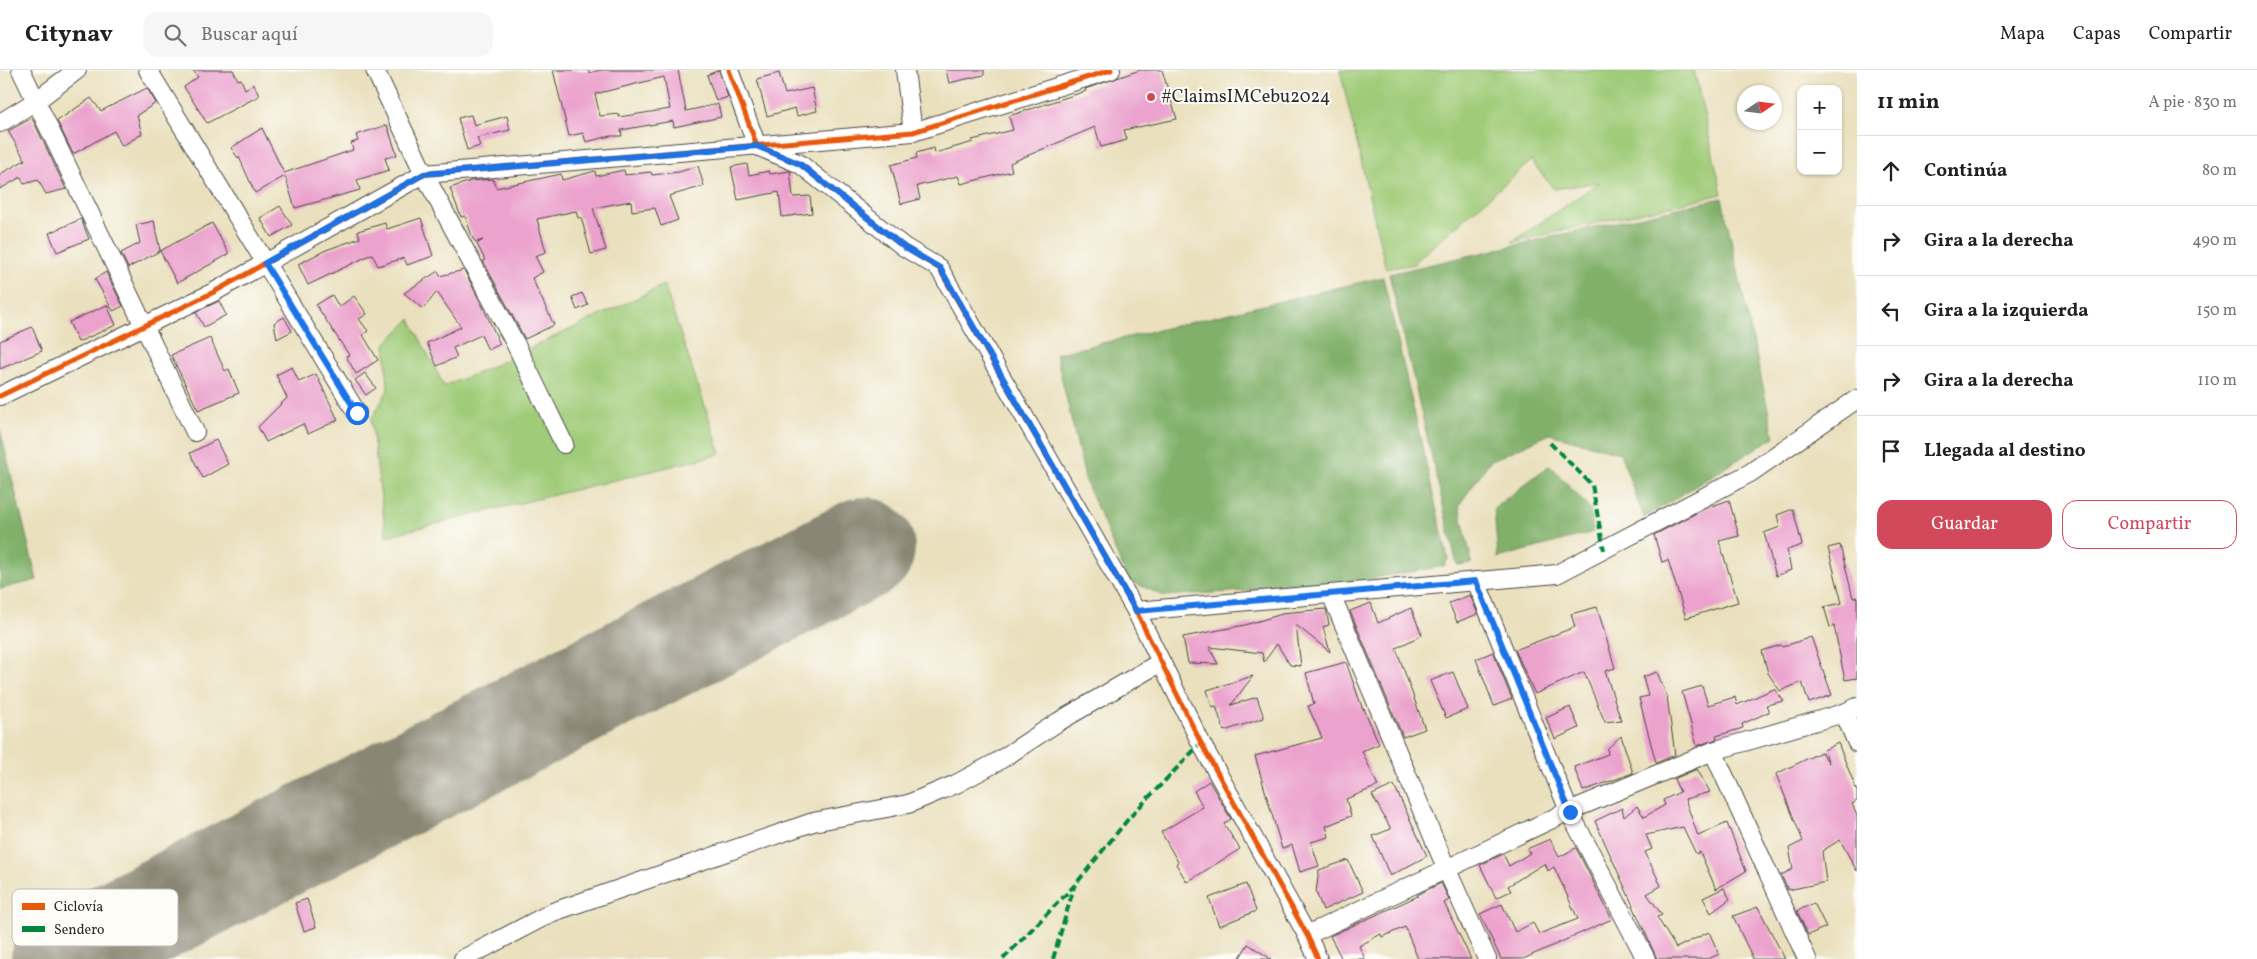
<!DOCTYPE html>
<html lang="es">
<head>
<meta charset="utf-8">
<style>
  body { margin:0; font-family:Vollkorn,serif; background:#f6f6f6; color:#202124 }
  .controls { position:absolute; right:15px; top:15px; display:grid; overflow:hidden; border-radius:10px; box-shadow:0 1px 4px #0004 }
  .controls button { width:45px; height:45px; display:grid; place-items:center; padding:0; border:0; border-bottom:1px solid #e0e0e0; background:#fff; color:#202124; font:25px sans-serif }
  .compass { position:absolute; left:1737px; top:15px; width:45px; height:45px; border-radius:50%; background:#fff; box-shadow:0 1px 4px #0004; rotate:77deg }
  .stop { position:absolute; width:15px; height:15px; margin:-11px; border:4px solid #1a73e8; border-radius:50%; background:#fff }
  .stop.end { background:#1a73e8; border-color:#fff; box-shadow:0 1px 5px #0008 }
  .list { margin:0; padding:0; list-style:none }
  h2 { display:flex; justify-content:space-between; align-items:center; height:65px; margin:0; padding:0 20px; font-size:21px }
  h2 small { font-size:16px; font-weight:400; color:#757577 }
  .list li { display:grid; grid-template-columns:32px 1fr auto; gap:15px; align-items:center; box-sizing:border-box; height:70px; padding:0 20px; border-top:1px solid #e0e0e0 }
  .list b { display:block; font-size:19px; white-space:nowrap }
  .list em { font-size:16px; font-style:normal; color:#757577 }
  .actions { display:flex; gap:10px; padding:15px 20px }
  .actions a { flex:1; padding:11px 0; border:1px solid #d1495b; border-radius:15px; text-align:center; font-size:18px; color:#d1495b }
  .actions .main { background:#d1495b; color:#fff }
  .icon { flex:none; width:28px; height:28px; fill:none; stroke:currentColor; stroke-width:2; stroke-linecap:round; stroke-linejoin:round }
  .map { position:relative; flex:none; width:1857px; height:889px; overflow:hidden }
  header { display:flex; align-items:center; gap:30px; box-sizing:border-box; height:70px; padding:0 25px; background:#fff; border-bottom:1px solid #e0e0e0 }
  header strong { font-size:24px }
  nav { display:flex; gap:28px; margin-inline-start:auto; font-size:18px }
  .search { width:350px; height:45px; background:#f6f6f6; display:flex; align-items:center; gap:12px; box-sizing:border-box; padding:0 18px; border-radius:15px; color:#757577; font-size:19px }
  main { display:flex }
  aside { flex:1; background:#fff }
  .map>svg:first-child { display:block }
  .green { fill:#a0cc79; stroke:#667c52 }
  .forest { fill:#80b069; stroke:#566e4a }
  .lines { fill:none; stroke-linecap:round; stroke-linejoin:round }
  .runway { stroke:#8a8674; stroke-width:102 }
  .building { fill:#eba2cd; fill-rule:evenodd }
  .minor-casing { stroke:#484641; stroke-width:20 }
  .minor { stroke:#fff; stroke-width:18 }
  .quiet { stroke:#00873e; stroke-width:4; stroke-dasharray:8 4; stroke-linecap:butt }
  .cycleway-casing { stroke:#fdfcf7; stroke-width:8 }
  .cycleway { stroke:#e8590c; stroke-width:5 }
  .route { stroke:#1a73e8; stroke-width:6 }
  .poi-dot { fill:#d1495b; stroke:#fdfcf7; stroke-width:2 }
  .labels { text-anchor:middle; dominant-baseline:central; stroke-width:4; stroke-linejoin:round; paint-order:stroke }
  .poi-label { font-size:18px; fill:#2b2b2b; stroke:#fdfcf7; text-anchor:start }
  .key { fill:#fdfcf7; stroke:#bebdba; stroke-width:1 }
  .key-label { font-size:14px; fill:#2b2b2b }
</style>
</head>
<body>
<header>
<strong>Citynav</strong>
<div class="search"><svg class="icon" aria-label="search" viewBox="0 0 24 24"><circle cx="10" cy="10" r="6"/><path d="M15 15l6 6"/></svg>Buscar aquí</div>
<nav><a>Mapa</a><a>Capas</a><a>Compartir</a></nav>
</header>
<main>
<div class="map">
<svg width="1857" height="889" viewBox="0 0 1857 889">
  <rect width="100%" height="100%" fill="#fdfcf7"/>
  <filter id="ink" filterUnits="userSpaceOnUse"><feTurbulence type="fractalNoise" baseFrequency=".02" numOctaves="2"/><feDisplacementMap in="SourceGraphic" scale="10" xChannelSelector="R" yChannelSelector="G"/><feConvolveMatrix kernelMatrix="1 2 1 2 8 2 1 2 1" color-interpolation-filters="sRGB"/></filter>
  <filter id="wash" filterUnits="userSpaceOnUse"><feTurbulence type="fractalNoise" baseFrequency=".0096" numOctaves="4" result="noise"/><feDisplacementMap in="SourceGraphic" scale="20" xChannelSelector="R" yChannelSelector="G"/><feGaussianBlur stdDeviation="1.12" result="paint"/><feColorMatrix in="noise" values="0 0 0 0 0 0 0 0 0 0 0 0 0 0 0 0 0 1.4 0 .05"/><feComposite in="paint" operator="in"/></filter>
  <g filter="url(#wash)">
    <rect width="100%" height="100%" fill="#eae0be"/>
    <g class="green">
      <polygon points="1340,0 1694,0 1722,124 1512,172 1600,112 1554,119 1531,91 1419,188 1414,194 1386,199"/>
      <polygon points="664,215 721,384 386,466 371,350 388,320 385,274 410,249 444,316 480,302"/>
    </g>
    <g class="forest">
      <polygon points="1722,128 1774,367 1644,448 1620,383 1550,364 1490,391 1459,435 1472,493 1457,495 1389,204"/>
      <polygon points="1383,207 1448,489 1444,496 1328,516 1164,526 1128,510 1086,412 1056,284"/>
      <polygon points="0,359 37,510 0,519"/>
      <polygon points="1550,395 1590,439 1593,462 1498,488 1494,438"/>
    </g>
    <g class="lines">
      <polyline class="runway" points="62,889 864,478"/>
    </g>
    <g id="blocks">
      <g class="building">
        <polygon points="193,0 233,0 238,10 241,9 245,19 254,14 259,26 207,53 184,17 198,7"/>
        <path d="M 553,0 L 589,0 L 589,3 L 600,0 L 678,0 L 686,41 L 718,34 L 721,47 L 674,57 L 673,51 L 621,60 L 622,66 L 610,66 L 586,72 L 583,63 L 569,66 ZM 664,7 L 670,39 L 619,47 L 619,44 L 600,46 L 595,24 Z"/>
        <polygon points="719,0 728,27 716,31 707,5"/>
        <polygon points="946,0 984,0 984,5 949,13"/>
        <polygon points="1140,0 1162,0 1177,49 1124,60 1127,70 1101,77 1095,57 1010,93 1012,101 961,114 958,106 917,116 920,129 901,134 891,95 917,88 916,83 934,78 935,83 973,72 972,70 1013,60 1009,46 1086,21 1085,19"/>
        <polygon points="779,3 785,24 812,18 817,41 797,46 795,38 767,46 757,9"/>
        <polygon points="147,18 156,33 137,45 142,64 122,76 114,61 73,84 57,51 91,28 101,41"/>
        <polygon points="471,45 474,55 507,46 510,60 477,68 480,76 467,80 458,48"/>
        <polygon points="32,48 66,119 46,124 38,110 24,114 21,107 0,119 0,104 25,90 8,61"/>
        <polygon points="387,55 397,85 385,88 389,100 357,110 360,120 295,138 285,106 255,123 239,87 238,88 231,78 262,58 284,103 353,80 351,73 358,71 356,65"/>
        <polygon points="747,94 749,105 769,101 770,104 790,101 793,127 810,126 812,143 782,147 779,122 738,130 731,97"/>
        <polygon points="698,96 704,116 669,126 678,150 661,156 655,138 632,141 631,131 593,138 606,180 591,184 581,147 578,148 576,141 537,149 546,182 535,186 543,202 532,208 554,255 525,269 483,191 485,190 477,174 483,170 476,172 473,169 465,146 461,147 450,118 471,111 493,109 496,118 561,104 562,110 595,101 596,106 624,100 625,105 651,102 652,105 679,102"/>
        <polygon points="280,136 292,155 271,167 260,148"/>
        <polygon points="421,148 433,186 407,195 404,188 378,196 372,184 308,215 298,194 326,180 360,168 358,161 385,153 387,159"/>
        <polygon points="81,149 89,169 57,182 49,163"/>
        <polygon points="154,151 160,181 128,198 121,183 140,173 136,155"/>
        <polygon points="212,153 229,184 177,213 160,181"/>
        <polygon points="464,200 483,237 500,274 488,280 481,265 453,278 457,287 437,296 427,273 461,257 437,222 423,239 404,223 438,201 440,206"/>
        <polygon points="106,202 123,236 113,241 95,209"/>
        <polygon points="582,223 588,235 577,240 572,227"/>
        <polygon points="332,225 339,237 354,226 367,244 359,249 368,261 363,265 378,290 356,304 346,286 349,285 316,235"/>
        <polygon points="219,231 226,245 204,257 196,242"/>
        <polygon points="107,235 116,255 78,272 69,252"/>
        <polygon points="284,247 292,261 277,269 274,253"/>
        <polygon points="32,257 42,281 0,299 0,271"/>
        <polygon points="210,268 225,301 229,299 239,323 198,340 171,285"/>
        <polygon points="292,297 299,312 316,304 338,350 308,364 303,354 266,372 258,357 287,328 276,305"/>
        <polygon points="365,303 376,318 366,325 355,310"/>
        <polygon points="216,370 228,394 203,408 190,383"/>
        <polygon points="1729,430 1739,466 1719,471 1738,532 1686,548 1668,490 1662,492 1654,465 1706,438"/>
        <polygon points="1793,439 1802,475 1787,480 1791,500 1776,506 1764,463 1780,457 1777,445"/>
        <polygon points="1840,475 1853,528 1857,527 1857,608 1845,610 1834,556 1830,557 1824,537 1842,533 1828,478"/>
        <polygon points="1470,525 1478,544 1457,552 1449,533"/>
        <polygon points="1371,533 1378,553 1411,538 1422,565 1396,578 1425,659 1403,667 1350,541"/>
        <polygon points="1597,537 1615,598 1605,601 1621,650 1605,652 1584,602 1535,624 1515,580 1575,557 1571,544"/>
        <polygon points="1326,539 1329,555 1323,557 1330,582 1296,555 1301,596 1290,595 1277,574 1264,592 1262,583 1209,577 1218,594 1188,593 1183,567 1245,555 1282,544 1281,543"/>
        <polygon points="1811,567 1832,625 1809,633 1802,612 1780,621 1768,603 1762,581 1781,575 1782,577"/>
        <polygon points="1493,582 1512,629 1494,636 1476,589"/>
        <polygon points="1346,592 1363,640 1364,639 1379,674 1362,681 1378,716 1346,729 1351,746 1326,756 1329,767 1311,772 1319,796 1300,802 1292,775 1282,779 1255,686 1322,668 1308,636 1314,634 1306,603"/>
        <polygon points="1453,602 1468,639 1446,648 1430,611"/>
        <polygon points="1657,602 1667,626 1675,685 1656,693 1639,628 1648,626 1643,607"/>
        <polygon points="1253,606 1231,635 1257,627 1264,648 1224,661 1216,636 1212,637 1207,620"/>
        <polygon points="1702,616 1708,635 1735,627 1737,635 1774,619 1784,631 1766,635 1769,642 1742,654 1743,658 1716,666 1717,669 1697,676 1682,622"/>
        <polygon points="1570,637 1579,658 1555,669 1546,648"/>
        <polygon points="1621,666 1633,703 1583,721 1574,697 1608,684 1607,679"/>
        <polygon points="1838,673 1857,721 1857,731 1852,734 1857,746 1857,801 1840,770 1822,781 1826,812 1788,820 1781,805 1793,799 1789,778 1803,771 1776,704 1821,682 1829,693 1824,680"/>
        <polygon points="1697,699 1710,722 1685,729 1698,766 1727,753 1746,801 1716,819 1700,782 1696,784 1683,757 1646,765 1652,779 1645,782 1661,816 1647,824 1662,845 1657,847 1676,878 1709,862 1719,884 1708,889 1657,889 1595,751 1622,738 1624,747 1637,736 1644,747 1665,735 1663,730 1680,722 1674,709"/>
        <polygon points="1209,711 1231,749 1224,754 1240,779 1187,812 1176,794 1178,792 1161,762 1203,737 1194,721"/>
        <polygon points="1394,715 1427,786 1390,806 1373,766 1391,759 1372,725"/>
        <polygon points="1550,769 1559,787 1576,778 1612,849 1523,889 1501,889 1480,844 1502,834 1515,862 1533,853 1539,864 1578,849 1554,797 1548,801 1545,793 1508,816 1511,821 1496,828 1480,795 1503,784 1509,796 1530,783 1527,779"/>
        <polygon points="1348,790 1363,822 1323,840 1316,822 1319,800"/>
        <polygon points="1441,813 1449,830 1444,833 1471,889 1418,889 1405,857 1382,867 1381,864 1359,876 1365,889 1342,889 1330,866 1418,826 1417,825"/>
        <polygon points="1246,814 1256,841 1219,856 1209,828"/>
        <polygon points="1724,818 1730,829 1711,843 1703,828"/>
        <polygon points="307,829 316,857 304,861 295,833"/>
        <polygon points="1814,833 1826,857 1808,865 1797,841"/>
        <polygon points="1758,837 1785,889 1753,889 1733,846"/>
        <polygon points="1248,874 1271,889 1239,889"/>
      </g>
    </g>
  </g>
  <g filter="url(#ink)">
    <use href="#blocks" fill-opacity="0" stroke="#484641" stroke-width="1"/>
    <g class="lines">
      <g class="minor-casing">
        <g id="minor">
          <polyline points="21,0 195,362"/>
          <polyline points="148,0 357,343"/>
          <polyline points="375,0 424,104 515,273 564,374"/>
          <polyline points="729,0 757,76 800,94 904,177 939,198 1136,541 1201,673 1307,865 1318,889"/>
          <polyline points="905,0 913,62"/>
          <polyline points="0,53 36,31 77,0"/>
          <polyline points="0,326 214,222 424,104 913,62 1111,0"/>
          <polyline points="1476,511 1569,741 1646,889"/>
          <polyline points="1331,524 1447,800 1487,889"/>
          <polyline points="1136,541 1557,504 1750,403 1857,329"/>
          <polyline points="1844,643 1857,673"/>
          <polyline points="1713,681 1807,889"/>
          <polyline points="1307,865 1569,741 1713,681 1844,643 1857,637"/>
          <polyline points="463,889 553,842 813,752 908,734 956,714 997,692 1058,652 1161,592"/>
        </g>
      </g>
      <use href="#minor" class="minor"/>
      <g class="quiet">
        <polyline points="1550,373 1592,415 1604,480"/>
        <polyline points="1003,889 1075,815 1129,748 1201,673"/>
        <polyline points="1053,889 1074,817"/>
      </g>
      <g class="cycleway-casing">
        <g id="cycleway">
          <polyline points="729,0 757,76 800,94 904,177 939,198 1136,541 1201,673 1307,865 1318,889"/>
          <polyline points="0,326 214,222 424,104 913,62 1111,0"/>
        </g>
      </g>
      <use href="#cycleway" class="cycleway"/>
    </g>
  </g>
  <g class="lines" filter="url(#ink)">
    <polyline class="route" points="357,343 265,193 424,104 757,76 800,94 904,177 940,198 1136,541 1476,511 1570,742"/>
  </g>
  <circle class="poi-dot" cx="1151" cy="27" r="5"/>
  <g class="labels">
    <g class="poi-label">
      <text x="1161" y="27">#ClaimsIMCebu2024</text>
    </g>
  </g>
  <rect x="12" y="819" width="166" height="57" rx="8" class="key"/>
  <rect x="22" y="833" width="23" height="7" fill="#e8590c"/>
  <rect x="22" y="856" width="23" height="6" fill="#00873e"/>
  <g class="key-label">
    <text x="54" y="841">Ciclovía</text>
    <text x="54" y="864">Sendero</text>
  </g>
</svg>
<div class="controls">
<button>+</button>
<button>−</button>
</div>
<svg class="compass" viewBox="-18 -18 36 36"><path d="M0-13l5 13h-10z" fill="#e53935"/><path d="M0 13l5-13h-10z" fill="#757577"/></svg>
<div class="stop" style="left:357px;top:343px"></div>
<div class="stop end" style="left:1570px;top:742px"></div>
</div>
<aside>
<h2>11 min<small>A pie · 830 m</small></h2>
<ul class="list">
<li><svg class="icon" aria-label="ahead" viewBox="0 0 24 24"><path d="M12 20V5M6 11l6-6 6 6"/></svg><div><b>Continúa</b></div><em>80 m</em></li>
<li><svg class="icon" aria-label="right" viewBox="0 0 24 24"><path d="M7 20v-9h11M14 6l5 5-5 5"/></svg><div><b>Gira a la derecha</b></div><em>490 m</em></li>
<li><svg class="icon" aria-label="left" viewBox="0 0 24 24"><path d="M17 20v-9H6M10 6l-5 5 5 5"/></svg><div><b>Gira a la izquierda</b></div><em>150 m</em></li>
<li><svg class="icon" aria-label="right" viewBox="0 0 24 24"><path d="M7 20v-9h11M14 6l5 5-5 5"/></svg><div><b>Gira a la derecha</b></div><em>110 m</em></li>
<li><svg class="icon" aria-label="arrive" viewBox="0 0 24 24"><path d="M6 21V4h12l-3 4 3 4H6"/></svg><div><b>Llegada al destino</b></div></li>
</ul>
<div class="actions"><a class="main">Guardar</a><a>Compartir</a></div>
</aside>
</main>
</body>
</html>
